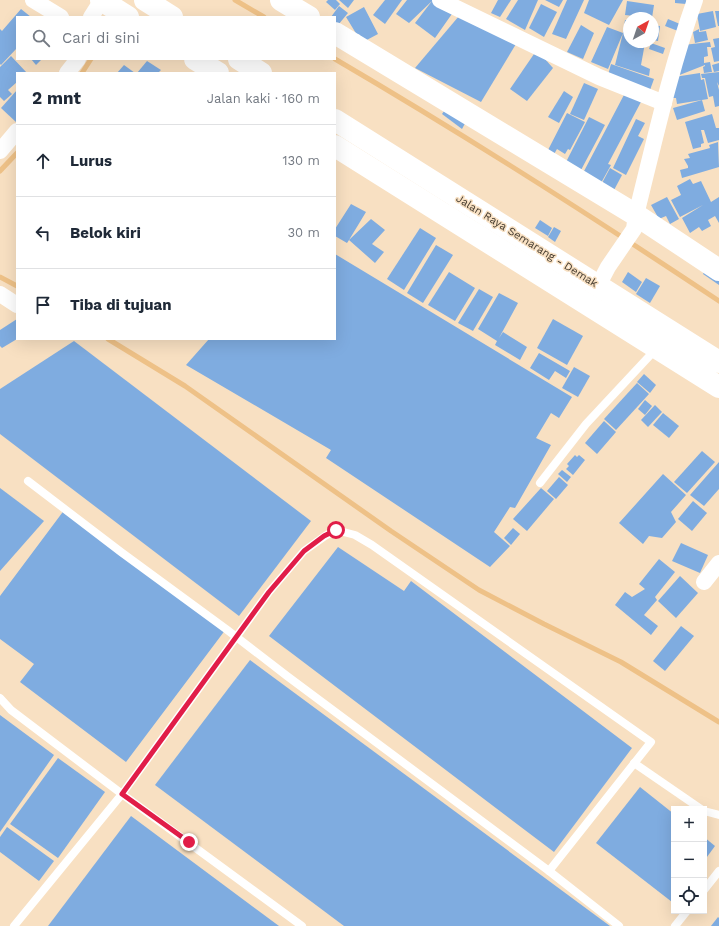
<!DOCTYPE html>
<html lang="id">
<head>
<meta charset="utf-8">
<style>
  body { margin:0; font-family:"Work Sans",sans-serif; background:#f6f6f7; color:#1f2937 }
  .controls { position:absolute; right:12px; bottom:12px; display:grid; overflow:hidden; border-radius:0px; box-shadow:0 4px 16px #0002 }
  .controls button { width:36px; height:36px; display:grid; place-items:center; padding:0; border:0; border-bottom:1px solid #e0e1e3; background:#fff; color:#1f2937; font:20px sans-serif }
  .compass { position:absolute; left:623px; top:12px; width:36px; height:36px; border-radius:50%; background:#fff; box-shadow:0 4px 16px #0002; rotate:40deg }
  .stop { position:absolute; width:12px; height:12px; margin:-9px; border:3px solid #e11d48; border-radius:50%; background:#fff }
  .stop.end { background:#e11d48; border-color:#fff; box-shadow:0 1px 4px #0008 }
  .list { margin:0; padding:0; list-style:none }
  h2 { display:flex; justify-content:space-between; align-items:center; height:52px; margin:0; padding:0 16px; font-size:17px }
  h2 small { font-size:13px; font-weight:400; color:#747a83 }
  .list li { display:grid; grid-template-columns:26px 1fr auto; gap:12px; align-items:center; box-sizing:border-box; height:72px; padding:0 16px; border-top:1px solid #e0e1e3 }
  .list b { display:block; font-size:15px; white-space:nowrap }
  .list em { font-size:13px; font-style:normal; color:#747a83 }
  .icon { flex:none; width:22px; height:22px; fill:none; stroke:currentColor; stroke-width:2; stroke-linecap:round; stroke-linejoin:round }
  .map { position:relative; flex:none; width:719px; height:926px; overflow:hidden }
  .search { position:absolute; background:#fff; box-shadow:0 4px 16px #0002; left:16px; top:16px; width:320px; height:44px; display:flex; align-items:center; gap:10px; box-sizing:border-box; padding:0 14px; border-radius:0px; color:#747a83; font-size:15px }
  .panel { position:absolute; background:#fff; box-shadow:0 4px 16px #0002; left:16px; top:72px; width:320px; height:268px; border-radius:0px }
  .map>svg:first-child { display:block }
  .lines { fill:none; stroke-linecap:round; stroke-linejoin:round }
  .stream { stroke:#eec187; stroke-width:5 }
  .building { fill:#7face0 }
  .lane { stroke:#fff; stroke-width:8 }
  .street { stroke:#fff; stroke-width:16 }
  .secondary { stroke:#fff; stroke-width:22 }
  .highway { stroke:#fff; stroke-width:22 }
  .route { stroke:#e11d48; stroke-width:5 }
  .labels { text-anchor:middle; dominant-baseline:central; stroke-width:3; stroke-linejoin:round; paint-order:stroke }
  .street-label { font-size:11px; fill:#42392d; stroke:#f8e0c2 }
</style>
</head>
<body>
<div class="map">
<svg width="719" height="926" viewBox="0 0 719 926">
  <rect width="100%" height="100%" fill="#f8e0c2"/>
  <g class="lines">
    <g class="stream">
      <polyline points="235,0 264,17"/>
      <path d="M 335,59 C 465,135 593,217 719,301"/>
      <polyline points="82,73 91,59"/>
      <polyline points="0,171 17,153"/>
      <polyline points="0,277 17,286"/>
      <polyline points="108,339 185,386 391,531 479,590 544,624 621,662 719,722"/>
    </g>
  </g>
  <g class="building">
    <polygon points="328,0 336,0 340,4 335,10 326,2"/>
    <polygon points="339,0 354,0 348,8"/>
    <polygon points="385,0 402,0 385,24 373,15"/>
    <polygon points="407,0 433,0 454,11 435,38 415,23 432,1 409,23 396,14"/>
    <polygon points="498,0 511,0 500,17 491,13"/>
    <polygon points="518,0 538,0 525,30 506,19"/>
    <polygon points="545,0 563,0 559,7"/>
    <polygon points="567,0 584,0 566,39 552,34"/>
    <polygon points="589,0 623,0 609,25 584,13"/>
    <polygon points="675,0 686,0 686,4 675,3"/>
    <polygon points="627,1 654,5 652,18 625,15"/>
    <polygon points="541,4 557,12 544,37 529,28"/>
    <polygon points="339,6 348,13 338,25 335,23 335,17 331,17"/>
    <polygon points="364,7 378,34 363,42 359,34 357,35 346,17"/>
    <polygon points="21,9 31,17 17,17 17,48 1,65 0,64 0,29 2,31"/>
    <polygon points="713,11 716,27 700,31 697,14"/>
    <polygon points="715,11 719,11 719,26 718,26"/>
    <polygon points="459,16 516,44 481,102 415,68"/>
    <polygon points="668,19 680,24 678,31 665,26"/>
    <polygon points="625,20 629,20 629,35 623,33 629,36 629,42 642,42 645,43 641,65 650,69 649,76 615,65 623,33 608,69 591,62 607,27 623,33"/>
    <polygon points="581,25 594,33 583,59 567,52"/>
    <polygon points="653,25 660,26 658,41 653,40"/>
    <polygon points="699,29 699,32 706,31 708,40 695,43 693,32"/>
    <polygon points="719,38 719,61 714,62 711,48 715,47 713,39"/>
    <polygon points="710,42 711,47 707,47 708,56 704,57 704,63 710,62 712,72 704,73 703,67 705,66 705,65 677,76 683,45"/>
    <polygon points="651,43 665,48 663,54 649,49"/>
    <polygon points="534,54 544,58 553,68 527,101 510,89"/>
    <polygon points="11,56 27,73 17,73 17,82 8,90 12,94 4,101 0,97 0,67"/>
    <polygon points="31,59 42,59 36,65"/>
    <polygon points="147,61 161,70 158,73 137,73"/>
    <polygon points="719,63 719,71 714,72 712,65"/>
    <polygon points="611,64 654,79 650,90 608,75"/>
    <polygon points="124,65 135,73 117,73"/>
    <polygon points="719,72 719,86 717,82 719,90 719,106 715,107 713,96 709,97 705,78 702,78 701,74"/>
    <polygon points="700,73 701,80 704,79 708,99 677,104 676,98 672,98 674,77"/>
    <polygon points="584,83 598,89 584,120 570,114"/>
    <polygon points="17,90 17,123 1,108"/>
    <polygon points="564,91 573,97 559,123 548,117"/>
    <polygon points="626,91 642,100 608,164 611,165 601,183 583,173"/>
    <polygon points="702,100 705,111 677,120 673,108"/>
    <polygon points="449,104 468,118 462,129 442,114"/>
    <polygon points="567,113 585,122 570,150 568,149 565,154 557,149 553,156 547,152"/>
    <polygon points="712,114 716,128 719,128 719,140 708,143 704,130 701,130 704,143 701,144 701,147 693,149 685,122"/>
    <polygon points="589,117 605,125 581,170 566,162"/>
    <polygon points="636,119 645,123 638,136 644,139 626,175 613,168"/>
    <polygon points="718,142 719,167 682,178 680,170 688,168 688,166 684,159 690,158 688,154 710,148 709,145"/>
    <polygon points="610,168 622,175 613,192 601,185"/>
    <polygon points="690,179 693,184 701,181 711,202 719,197 719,223 715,216 708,220 711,226 702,231 699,227 690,233 682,218 703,205 680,217 671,200 681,195 677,186"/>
    <polygon points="667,197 679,219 670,224 666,216 659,219 651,205"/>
    <polygon points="351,204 366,212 349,240 371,219 385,230 372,244 384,252 375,263 349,240 347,243 335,236 335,229"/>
    <polygon points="540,220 552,228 548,236 535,228"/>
    <polygon points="554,227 561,231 555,242 548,237"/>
    <polygon points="420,228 436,238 404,290 387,279"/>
    <polygon points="436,245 453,255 423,303 407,293"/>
    <polygon points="335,254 572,397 559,418 551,413 536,438 551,445 515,508 510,507 494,532 510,546 490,567 326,458 331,450 186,365 209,339 335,339"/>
    <polygon points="707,267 719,275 719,285 703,274"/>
    <polygon points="449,272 475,288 455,321 428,305"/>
    <polygon points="628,272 642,282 636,292 622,282"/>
    <polygon points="646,278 660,286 650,303 636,294"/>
    <polygon points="479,289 493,297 473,331 458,323"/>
    <polygon points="499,293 518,303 499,338 503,332 527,347 520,360 495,345 497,341 478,329"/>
    <polygon points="17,319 17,339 2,348 0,346 0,330"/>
    <polygon points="553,319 583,336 567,365 537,348"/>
    <polygon points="74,341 311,521 239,616 0,434 0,389"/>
    <polygon points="539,353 570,371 566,378 555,371 549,380 530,368"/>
    <polygon points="574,367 590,376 578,397 562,388"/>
    <polygon points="644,374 656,385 650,393 637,382"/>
    <polygon points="637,383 649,394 616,430 604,419"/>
    <polygon points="645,400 652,406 645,415 638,409"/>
    <polygon points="655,405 662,412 648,427 641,420"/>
    <polygon points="663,413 679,426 669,438 653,425"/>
    <polygon points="604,421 616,432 597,454 585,443"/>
    <polygon points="702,451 715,462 687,493 674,482"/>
    <polygon points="575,455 577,457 579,455 585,460 573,475 566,469 569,466 567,464"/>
    <polygon points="719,462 719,489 704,506 690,495"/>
    <polygon points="562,470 571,477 567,482 558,474"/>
    <polygon points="663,474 686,495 671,512 676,522 662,538 649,536 643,544 619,523"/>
    <polygon points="559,477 568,485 556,499 547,491"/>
    <polygon points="0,488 44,521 0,571"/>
    <polygon points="541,488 554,499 527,531 513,519"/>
    <polygon points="693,501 707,513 692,531 678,519"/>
    <polygon points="65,509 226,629 126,762 20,682 34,664 0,639 0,596"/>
    <polygon points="513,528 520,534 511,545 504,538"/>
    <polygon points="681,543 708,555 700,573 672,561"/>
    <polygon points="338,547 404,591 411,581 632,748 554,852 269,636"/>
    <polygon points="659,559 675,572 655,597 657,600 644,615 658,626 651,635 615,605 625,592 632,597 645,589 639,584"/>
    <polygon points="680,576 698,593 676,618 658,601"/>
    <polygon points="681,626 694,636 665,671 653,661"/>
    <polygon points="250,660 610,926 344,926 155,785"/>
    <polygon points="0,715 54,755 0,832"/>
    <polygon points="58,758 105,792 58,858 10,824"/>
    <polygon points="640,787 674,814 674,900 672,902 596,843"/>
    <polygon points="131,816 279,926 48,926"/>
    <polygon points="7,827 54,861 39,881 0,852 0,837"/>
    <polygon points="704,837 715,846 704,861"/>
    <polygon points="718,917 719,918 719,926 711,926"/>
  </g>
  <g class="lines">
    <g class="lane">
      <polyline points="28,481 121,552 226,629 287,676 549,871 619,926"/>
      <polyline points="540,483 586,424 656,349"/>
      <polyline points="0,698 11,710 122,794 302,926"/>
      <polyline points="634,763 701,809"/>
      <polyline points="704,811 719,815"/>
      <polyline points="704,890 719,871"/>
      <polyline points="14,926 122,794 269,592 304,551 325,536 336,530 355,535 372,545 651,742 549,871"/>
      <polyline points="675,926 687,911"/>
    </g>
    <g class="street">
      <polyline points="33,0 61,17"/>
      <polyline points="440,0 599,77 664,103"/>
      <polyline points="91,17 102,0"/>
      <polyline points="67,73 78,59"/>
      <polyline points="0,151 17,131"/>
      <path d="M 598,286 L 608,267 L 634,229 L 636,215 C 654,143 670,70 695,0"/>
      <polyline points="0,294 17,305"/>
      <polyline points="704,582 719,563"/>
    </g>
    <g class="secondary">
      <polyline points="281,0 309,17"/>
      <polyline points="335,33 636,215 719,270"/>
    </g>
    <g class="highway">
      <polyline points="101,0 128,17"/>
      <polyline points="145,0 172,17"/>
      <polyline points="195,59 218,73"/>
      <polyline points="239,59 261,73"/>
      <polyline points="335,120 719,362"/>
      <polyline points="335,146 719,387"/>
    </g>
  </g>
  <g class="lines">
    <polyline class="route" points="189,842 122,794 269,592 304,551 324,536 336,530"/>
  </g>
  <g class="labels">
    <g class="street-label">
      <text transform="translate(527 241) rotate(32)">Jalan Raya Semarang - Demak</text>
    </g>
  </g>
</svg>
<div class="controls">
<button>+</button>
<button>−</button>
<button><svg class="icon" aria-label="locate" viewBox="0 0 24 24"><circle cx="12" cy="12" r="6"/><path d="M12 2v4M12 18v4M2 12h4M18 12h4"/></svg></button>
</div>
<svg class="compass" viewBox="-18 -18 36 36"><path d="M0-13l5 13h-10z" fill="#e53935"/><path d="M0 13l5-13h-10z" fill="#747a83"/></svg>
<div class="stop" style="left:336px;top:530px"></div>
<div class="stop end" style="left:189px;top:842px"></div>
<div class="search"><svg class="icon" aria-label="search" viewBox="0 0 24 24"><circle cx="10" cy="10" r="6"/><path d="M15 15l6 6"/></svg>Cari di sini</div>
<section class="panel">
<h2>2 mnt<small>Jalan kaki · 160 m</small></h2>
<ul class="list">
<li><svg class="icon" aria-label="ahead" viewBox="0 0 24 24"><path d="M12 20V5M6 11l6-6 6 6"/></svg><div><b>Lurus</b></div><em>130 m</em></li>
<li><svg class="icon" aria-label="left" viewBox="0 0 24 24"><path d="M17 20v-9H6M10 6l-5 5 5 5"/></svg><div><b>Belok kiri</b></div><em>30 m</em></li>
<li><svg class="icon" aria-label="arrive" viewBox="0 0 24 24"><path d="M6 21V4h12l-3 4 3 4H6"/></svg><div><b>Tiba di tujuan</b></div></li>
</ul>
</section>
</div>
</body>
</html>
